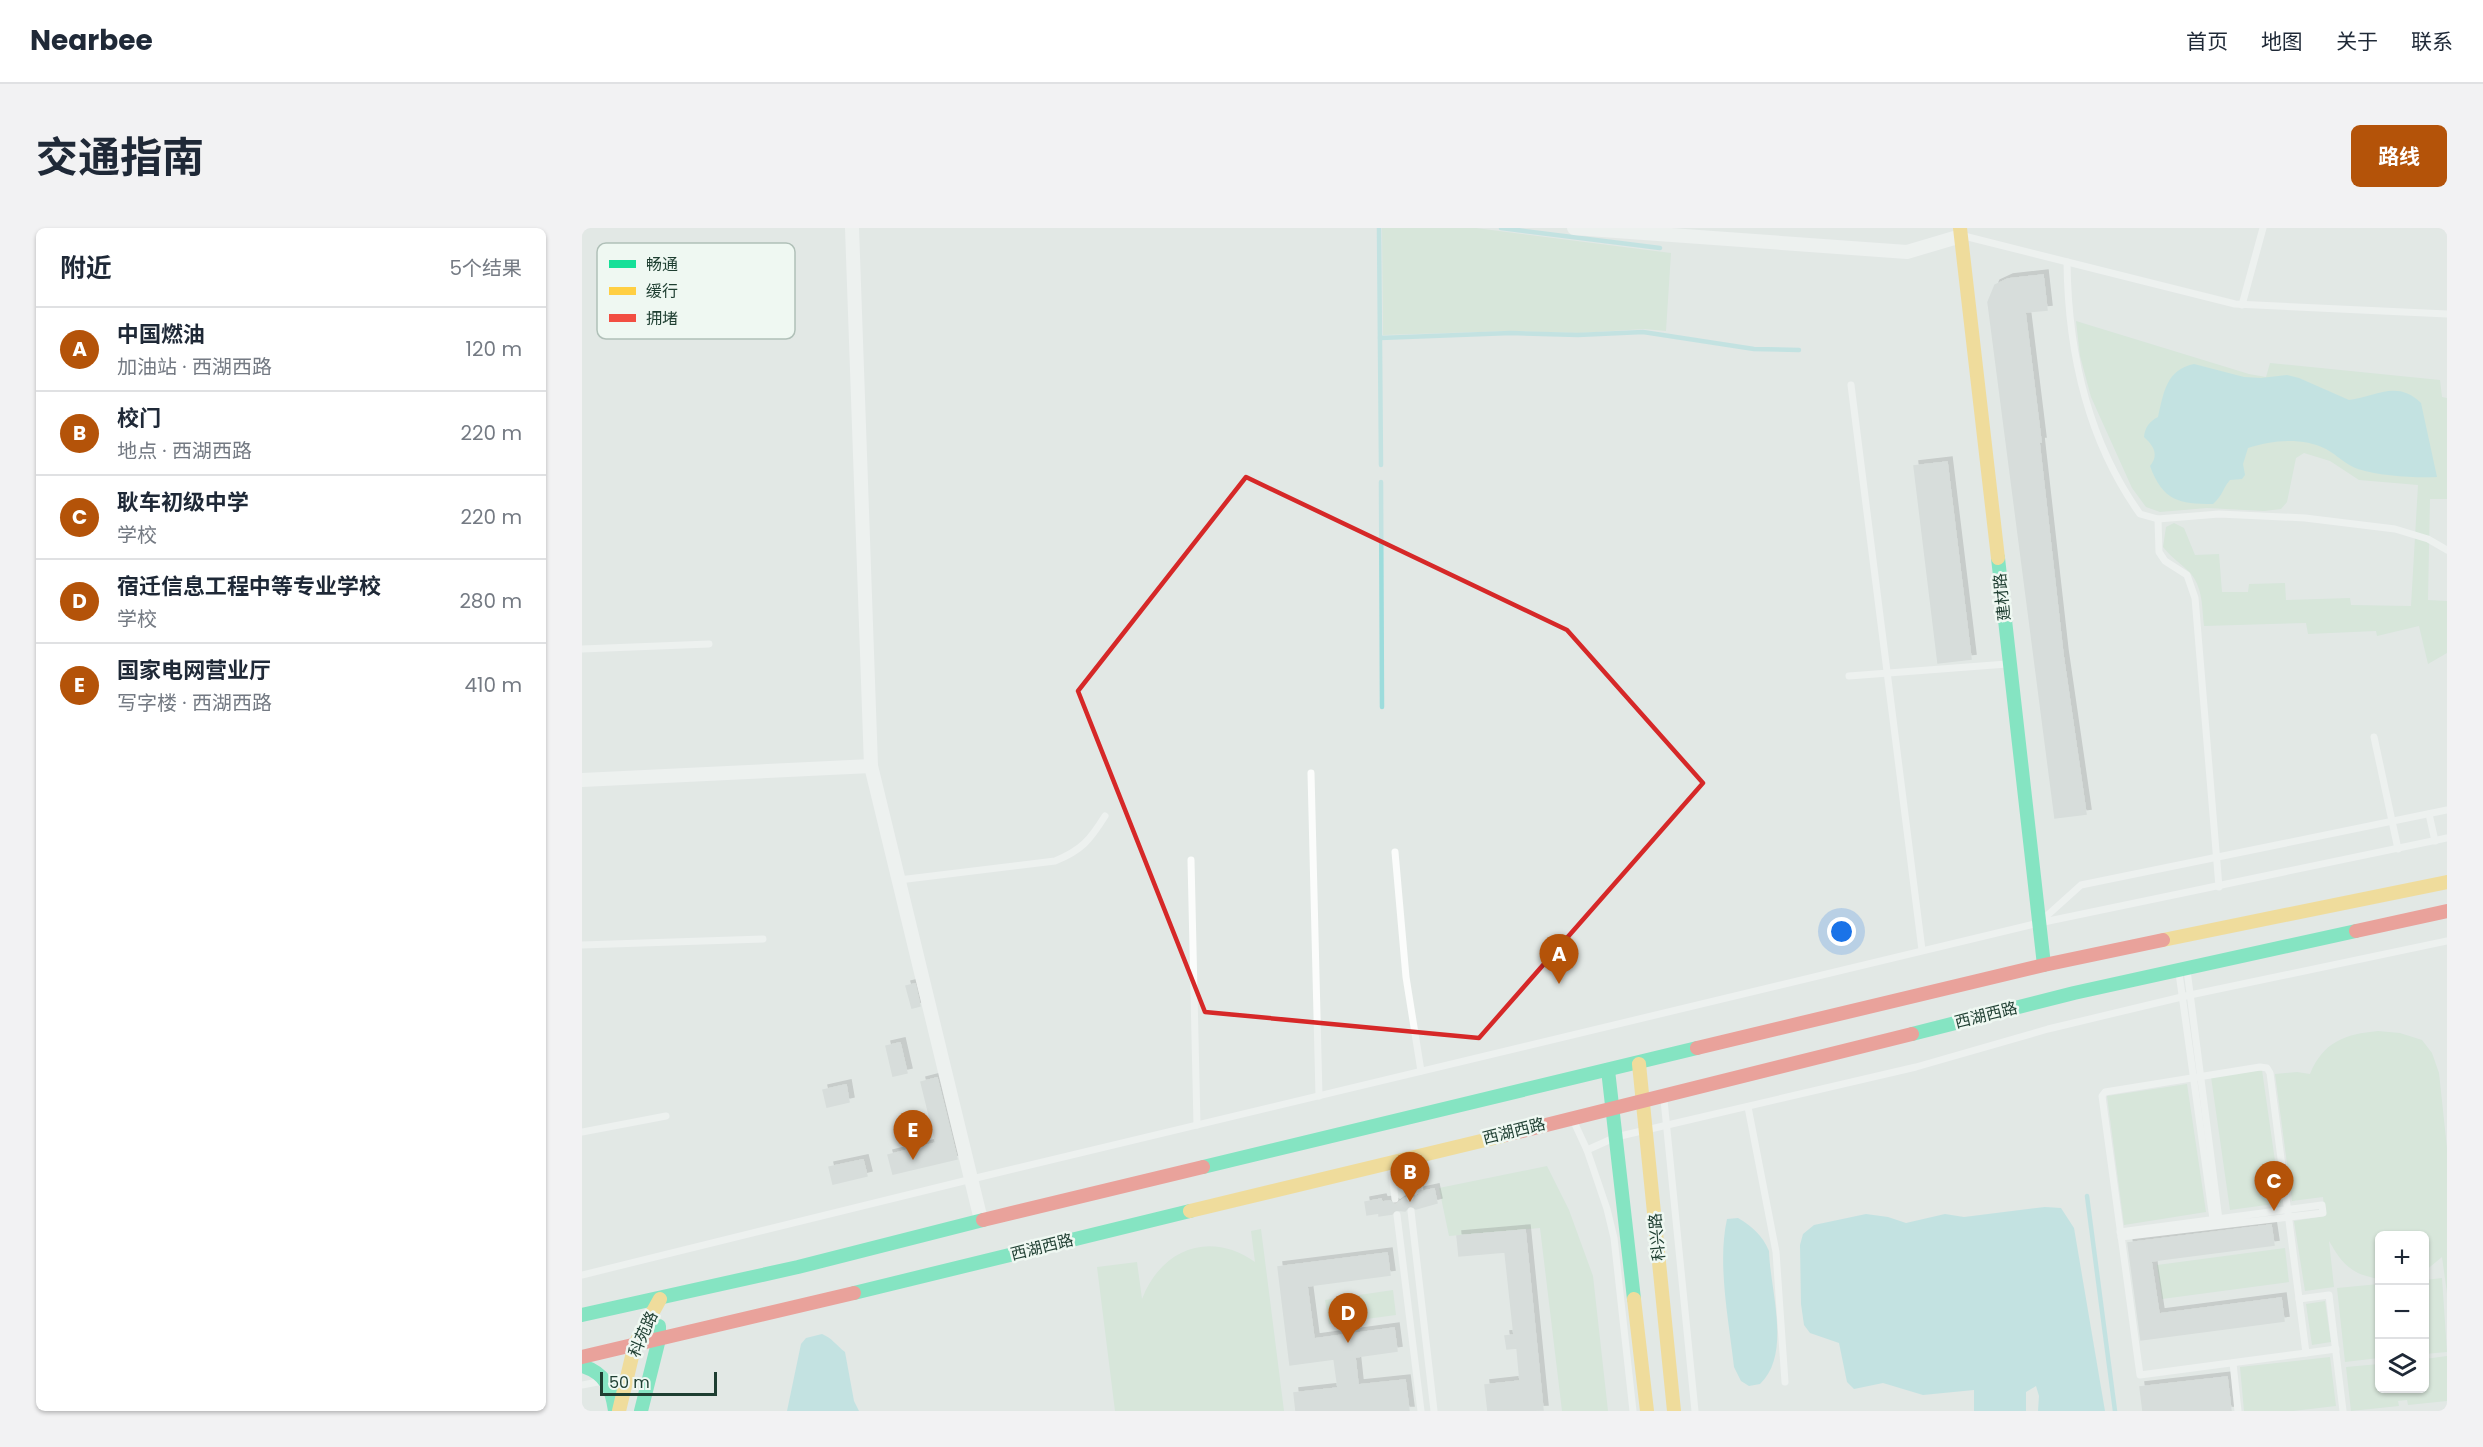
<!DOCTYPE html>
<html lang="zh">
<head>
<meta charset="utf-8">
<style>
  body { margin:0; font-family:Poppins,"Noto Sans SC",sans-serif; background:#f2f2f3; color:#1f2937 }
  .controls { position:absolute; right:18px; bottom:18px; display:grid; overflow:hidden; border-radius:9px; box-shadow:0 2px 4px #0004 }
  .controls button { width:54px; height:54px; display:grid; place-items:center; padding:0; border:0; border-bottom:2px solid #e0e1e3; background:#fff; color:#1f2937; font:30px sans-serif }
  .scale { position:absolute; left:18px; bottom:15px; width:117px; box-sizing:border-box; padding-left:6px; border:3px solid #1e3e31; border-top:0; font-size:16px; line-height:21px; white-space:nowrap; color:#1e3e31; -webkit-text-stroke:4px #eff8f2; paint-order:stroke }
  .you { position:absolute; left:1260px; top:704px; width:21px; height:21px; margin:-15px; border:4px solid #fff; border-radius:50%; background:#1a73e8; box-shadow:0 0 0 9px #1a73e833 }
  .badge { display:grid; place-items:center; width:39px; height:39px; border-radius:50%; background:#b45309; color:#fff; font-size:20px; font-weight:700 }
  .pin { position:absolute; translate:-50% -50px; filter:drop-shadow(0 2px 3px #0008) }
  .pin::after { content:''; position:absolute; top:32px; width:21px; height:18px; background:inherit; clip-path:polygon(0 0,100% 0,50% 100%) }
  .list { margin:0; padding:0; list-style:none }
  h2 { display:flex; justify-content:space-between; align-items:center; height:78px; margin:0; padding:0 24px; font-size:26px }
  h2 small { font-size:20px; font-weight:400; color:#747a83 }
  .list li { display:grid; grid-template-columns:39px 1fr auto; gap:18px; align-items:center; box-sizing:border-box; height:84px; padding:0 24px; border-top:2px solid #e0e1e3 }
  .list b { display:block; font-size:22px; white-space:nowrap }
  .list p { margin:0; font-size:20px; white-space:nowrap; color:#747a83 }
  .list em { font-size:20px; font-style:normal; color:#747a83 }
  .icon { flex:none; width:33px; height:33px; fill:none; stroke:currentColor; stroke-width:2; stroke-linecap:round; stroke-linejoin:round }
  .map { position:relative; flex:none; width:1865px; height:1183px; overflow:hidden; border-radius:9px }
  header { display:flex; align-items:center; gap:36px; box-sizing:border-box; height:84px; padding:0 30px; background:#fff; border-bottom:2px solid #e0e1e3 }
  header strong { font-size:28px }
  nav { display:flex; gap:33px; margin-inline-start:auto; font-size:21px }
  .intro { display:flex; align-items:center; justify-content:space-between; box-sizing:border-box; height:144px; padding:0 36px }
  h1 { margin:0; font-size:42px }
  .button { padding:15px 27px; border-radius:9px; background:#b45309; color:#fff; font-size:21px; font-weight:700 }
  main { display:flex; gap:36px; padding:0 36px }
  aside { flex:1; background:#fff; border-radius:9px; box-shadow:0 2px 4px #0004 }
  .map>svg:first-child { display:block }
  .green { fill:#c9e4cd }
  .water { fill:#9ddcdc }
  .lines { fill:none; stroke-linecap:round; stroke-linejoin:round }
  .stream { stroke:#9ddcdc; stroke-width:4.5 }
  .building { fill:#cad1ce; stroke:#cad1ce; stroke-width:1.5; filter:url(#shadow) }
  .lane { stroke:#fbfcfb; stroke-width:7 }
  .street { stroke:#fbfcfb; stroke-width:14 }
  .fast { stroke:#16e098; stroke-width:14 }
  .slow { stroke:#ffcf43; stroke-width:14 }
  .jam { stroke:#f24e42; stroke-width:14 }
  .marked { fill:none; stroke:#d62828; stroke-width:4.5; stroke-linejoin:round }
  .labels { text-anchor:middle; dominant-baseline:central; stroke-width:5; stroke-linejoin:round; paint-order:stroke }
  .street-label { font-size:16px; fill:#1e3e31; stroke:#eff8f2 }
  .key { fill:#eff8f2; stroke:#b0c0b8; stroke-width:1.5 }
  .key-label { font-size:16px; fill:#1e3e31 }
</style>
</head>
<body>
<header>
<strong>Nearbee</strong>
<nav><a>首页</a><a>地图</a><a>关于</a><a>联系</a></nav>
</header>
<div class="intro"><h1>交通指南</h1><a class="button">路线</a></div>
<main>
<aside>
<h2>附近<small>5个结果</small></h2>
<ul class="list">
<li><span class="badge">A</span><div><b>中国燃油</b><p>加油站 · 西湖西路</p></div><em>120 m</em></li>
<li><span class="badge">B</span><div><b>校门</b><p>地点 · 西湖西路</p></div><em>220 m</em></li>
<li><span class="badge">C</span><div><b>耿车初级中学</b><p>学校</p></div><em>220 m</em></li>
<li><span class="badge">D</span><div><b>宿迁信息工程中等专业学校</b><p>学校</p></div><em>280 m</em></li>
<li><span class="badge">E</span><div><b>国家电网营业厅</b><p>写字楼 · 西湖西路</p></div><em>410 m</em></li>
</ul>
</aside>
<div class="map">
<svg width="1865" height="1183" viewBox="0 0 1865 1183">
  <defs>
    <filter id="shadow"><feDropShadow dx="5" dy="-5" stdDeviation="0" flood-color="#0004"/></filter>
  </defs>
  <rect width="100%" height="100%" fill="#e2e8e5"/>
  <g class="green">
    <polygon points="800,0 894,0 1089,25 1084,103 1062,101 998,105 928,103 801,107"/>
    <path d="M 1494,93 L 1667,146 L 1684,149 L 1688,135 L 1858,152 L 1860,169 L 1865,170 L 1865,271 L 1848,271 L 1846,372 L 1865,373 L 1865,425 L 1846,436 L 1837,398 L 1795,408 L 1794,403 L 1726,406 L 1724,395 L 1622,398 C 1620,382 1621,364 1612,350 C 1606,340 1590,331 1581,319 L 1584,299 L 1592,295 L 1602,300 L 1613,327 L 1637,326 L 1640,364 L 1666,364 L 1667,356 L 1703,355 L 1704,372 L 1768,370 L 1769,377 L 1829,378 L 1836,257 L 1777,252 L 1748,233 L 1722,225 L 1714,230 L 1705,274 L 1699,281 L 1682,283 L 1625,280 L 1578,284 L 1564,279 L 1550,260 L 1509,169 L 1498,128 Z"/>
    <path d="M 1796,803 L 1818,805 L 1840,812 L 1850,825 L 1857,845 L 1865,920 L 1865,1065 L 1860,1029 L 1843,1043 L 1842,1008 L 1798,1008 L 1797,1051 C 1769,1046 1761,1037 1747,1013 L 1752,1059 L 1723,1063 L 1712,993 L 1743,988 L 1741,969 L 1710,973 L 1693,846 L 1715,844 L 1728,846 C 1741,814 1763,806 1796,803 Z"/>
    <polygon points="1680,842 1699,975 1648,982 1629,849"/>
    <polygon points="1605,856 1624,984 1542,997 1525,868"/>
    <polygon points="965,938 987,982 1011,1048 1026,1183 980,1183 958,1000 867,1008 857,960"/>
    <path d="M 679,1001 L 702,1183 L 533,1183 L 515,1039 L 555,1034 L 560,1071 C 579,1021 628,1002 673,1034 L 669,1003 Z"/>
    <polygon points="1703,1020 1707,1054 1580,1071 1575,1037"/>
    <polygon points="1860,1050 1865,1124 1843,1126 1843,1052"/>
    <polygon points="1797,1056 1797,1130 1763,1134 1755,1060"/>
    <polygon points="811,1062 814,1087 747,1096 743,1072"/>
    <polygon points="1743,1073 1749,1114 1730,1117 1724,1076"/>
    <polygon points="1865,1128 1865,1173 1826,1177 1825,1172 1816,1173 1817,1178 1769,1183 1764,1139 1797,1136 1798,1160 1842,1160 1843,1131"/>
    <polygon points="1748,1129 1754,1178 1711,1183 1662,1183 1658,1139"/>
  </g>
  <g class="water">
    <path d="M 1612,136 L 1662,149 L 1679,150 L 1705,147 L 1717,150 L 1767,172 C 1793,169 1815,151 1839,175 L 1855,249 C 1833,250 1797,248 1776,241 C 1764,237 1755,227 1744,221 C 1720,209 1691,212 1666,220 L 1661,236 L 1663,247 L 1660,251 L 1648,252 C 1640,261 1642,266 1631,276 C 1597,276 1581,273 1568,238 C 1577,227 1572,218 1562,209 C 1563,199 1568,193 1576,189 C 1582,164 1584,142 1612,136 Z"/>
    <polygon points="1463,979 1479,980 1492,1000 1523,1183 1456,1183 1457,1168 1454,1158 1444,1164 1444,1183 1392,1183 1392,1162 1341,1167 1301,1155 1272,1161 1265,1154 1257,1115 1228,1105 1222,1097 1219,1076 1218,1017 1221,1006 1232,997 1284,986 1306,989 1324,995 1363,986 1382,989"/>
    <path d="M 1156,990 C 1171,999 1180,1007 1187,1023 C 1188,1062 1210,1126 1178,1156 L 1167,1158 L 1159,1153 L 1152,1139 C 1147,1093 1135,1036 1145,991 Z"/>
    <path d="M 240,1106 C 250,1110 254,1117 263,1124 L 272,1173 L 277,1183 L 205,1183 L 219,1116 L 224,1110 Z"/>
  </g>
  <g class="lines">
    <g class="stream">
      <polyline points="797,0 799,237"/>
      <polyline points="919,0 1078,20"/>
      <polyline points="798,110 929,105 996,107 1061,104 1172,121 1217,122"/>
      <polyline points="799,254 800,479"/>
      <polyline points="1505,968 1533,1183"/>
    </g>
  </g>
  <g class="building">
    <polygon points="1461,47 1465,82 1443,84 1459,214 1457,214 1481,427 1504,586 1473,590 1406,74 1413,57 1426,51"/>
    <polygon points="1365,234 1389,431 1356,435 1332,238"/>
    <polygon points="333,756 338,778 330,780 324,758"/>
    <polygon points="318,815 325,845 311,848 304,818"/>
    <polygon points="355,850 375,931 311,946 306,927 354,915 339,854"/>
    <polygon points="264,857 267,874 245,879 241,862"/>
    <polygon points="281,932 285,948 251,956 247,939"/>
    <polygon points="852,961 855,975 834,981 828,978 823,983 814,982 810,986 797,988 797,985 785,987 783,974 799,971 800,974 808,973 813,977 823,970 829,974 834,968 837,968 837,964"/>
    <polygon points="1689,997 1692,1017 1569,1033 1577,1086 1699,1070 1702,1093 1559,1112 1546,1015"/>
    <polygon points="943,1002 961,1182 906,1183 903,1157 938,1153 935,1120 925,1121 923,1108 932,1107 923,1024 877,1028 875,1008"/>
    <polygon points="805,1025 808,1047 725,1058 732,1111 812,1100 815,1123 773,1129 776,1157 823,1152 827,1183 714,1183 712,1165 756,1160 752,1131 708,1137 696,1039"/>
    <polygon points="1645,1149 1649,1183 1561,1183 1558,1159"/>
  </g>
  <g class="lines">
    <g class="lane">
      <polyline points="1382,8 1653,76 1865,86"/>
      <path d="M 1485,34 C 1486,123 1506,213 1558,286 L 1576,291 L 1637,286 L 1723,290 L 1813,301 L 1846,311 L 1865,322"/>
      <polyline points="1660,77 1681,0"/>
      <polyline points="1269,157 1340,722"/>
      <polyline points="1576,291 1577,324 1583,333 1605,347 1613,370 1637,659"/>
      <polyline points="0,421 127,416"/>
      <polyline points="1267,448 1425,436"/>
      <polyline points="1792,509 1816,621"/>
      <polyline points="729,545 737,868"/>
      <polyline points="1847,586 1853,613"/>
      <polyline points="813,624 824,749 839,843"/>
      <polyline points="609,632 615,897"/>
      <path d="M 317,652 L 473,633 C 500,622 508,612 523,588"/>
      <polyline points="1459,693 1499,657 1865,582"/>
      <polyline points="0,717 181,711"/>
      <polyline points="1605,742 1637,992"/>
      <polyline points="1597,745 1631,991 1633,995"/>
      <polygon points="1678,839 1685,840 1688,845 1724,1125 1558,1147 1520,868 1523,864"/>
      <polyline points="1082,872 1113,1183"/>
      <polyline points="1166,879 1194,1024 1203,1154"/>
      <polyline points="992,894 1005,922 1025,981 1032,1010 1051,1183"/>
      <polyline points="0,904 84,888"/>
      <polyline points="1005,922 1034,909 1334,839 1466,801 1608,767 1865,713"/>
      <polyline points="824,932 828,969"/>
      <polyline points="809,936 813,971"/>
      <polyline points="829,983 852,1183"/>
      <polyline points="815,987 839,1183"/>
      <polyline points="1538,1004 1740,977 1741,985 1539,1009"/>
      <polyline points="0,1047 390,951 1457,695 1865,610"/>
      <polyline points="1717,1071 1747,1067 1761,1183"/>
      <polyline points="1724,1125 1754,1121"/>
      <polyline points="1651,1135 1656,1183"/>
      <polyline points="0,1157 21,1153"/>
    </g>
    <g class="street">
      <polyline points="270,0 289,538 399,992"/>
      <polyline points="992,0 1325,24 1379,8"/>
      <polyline points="0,552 289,538"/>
    </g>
    <g class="fast">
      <polyline points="1416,330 1462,737"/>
      <polyline points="1330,806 1492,765 1774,703"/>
      <polyline points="1026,842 1052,1071"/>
      <polyline points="621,939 1115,820"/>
      <polyline points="272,1065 608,983"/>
      <polyline points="0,1087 216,1039 401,992"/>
      <path d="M 0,1138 C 23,1145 30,1160 33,1183"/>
      <polyline points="59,1183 77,1111 77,1098"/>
    </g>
    <g class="slow">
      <polyline points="1378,0 1416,330"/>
      <polyline points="1581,712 1865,654"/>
      <polyline points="1057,836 1092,1183"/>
      <polyline points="608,983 924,907"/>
      <polyline points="1052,1071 1065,1183"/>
      <polyline points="37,1183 53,1116 78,1071"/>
    </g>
    <g class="jam">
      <polyline points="1774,703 1865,683"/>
      <polyline points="1115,820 1462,737 1581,712"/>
      <polyline points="924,907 1330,806"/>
      <polyline points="401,992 621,939"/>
      <polyline points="0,1129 272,1065"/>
    </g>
  </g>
  <path d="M0 0H1865V1183H0ZM 664,249 L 985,402 L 1121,555 L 897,810 L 623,784 L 496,463 Z" fill="#e2e8e5" fill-opacity=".55" fill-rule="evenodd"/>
  <path class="marked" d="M 664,249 L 985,402 L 1121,555 L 897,810 L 623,784 L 496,463 Z"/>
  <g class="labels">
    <g class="street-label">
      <text transform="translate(1420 369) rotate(-96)">建材路</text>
      <text transform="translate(1404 787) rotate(-14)">西湖西路</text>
      <text transform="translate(932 903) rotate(-14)">西湖西路</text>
      <text transform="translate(1075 1009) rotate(-95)">科兴路</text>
      <text transform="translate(460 1019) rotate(-14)">西湖西路</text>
      <text transform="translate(61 1106) rotate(-66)">科苑路</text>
    </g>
  </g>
  <rect x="15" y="15" width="198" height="96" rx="9" class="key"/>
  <rect x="27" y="32" width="27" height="8" fill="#16e098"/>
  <rect x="27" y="59" width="27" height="8" fill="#ffcf43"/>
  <rect x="27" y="86" width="27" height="8" fill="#f24e42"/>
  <g class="key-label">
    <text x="64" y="42">畅通</text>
    <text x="64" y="69">缓行</text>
    <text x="64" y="96">拥堵</text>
  </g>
</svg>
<div class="controls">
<button>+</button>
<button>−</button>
<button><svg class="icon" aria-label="layers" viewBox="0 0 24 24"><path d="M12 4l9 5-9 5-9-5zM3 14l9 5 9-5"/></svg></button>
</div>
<div class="scale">50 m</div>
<div class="you"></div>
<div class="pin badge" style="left:977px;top:756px">A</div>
<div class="pin badge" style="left:828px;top:974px">B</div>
<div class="pin badge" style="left:1692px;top:983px">C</div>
<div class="pin badge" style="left:766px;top:1115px">D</div>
<div class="pin badge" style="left:331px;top:932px">E</div>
</div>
</main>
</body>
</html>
